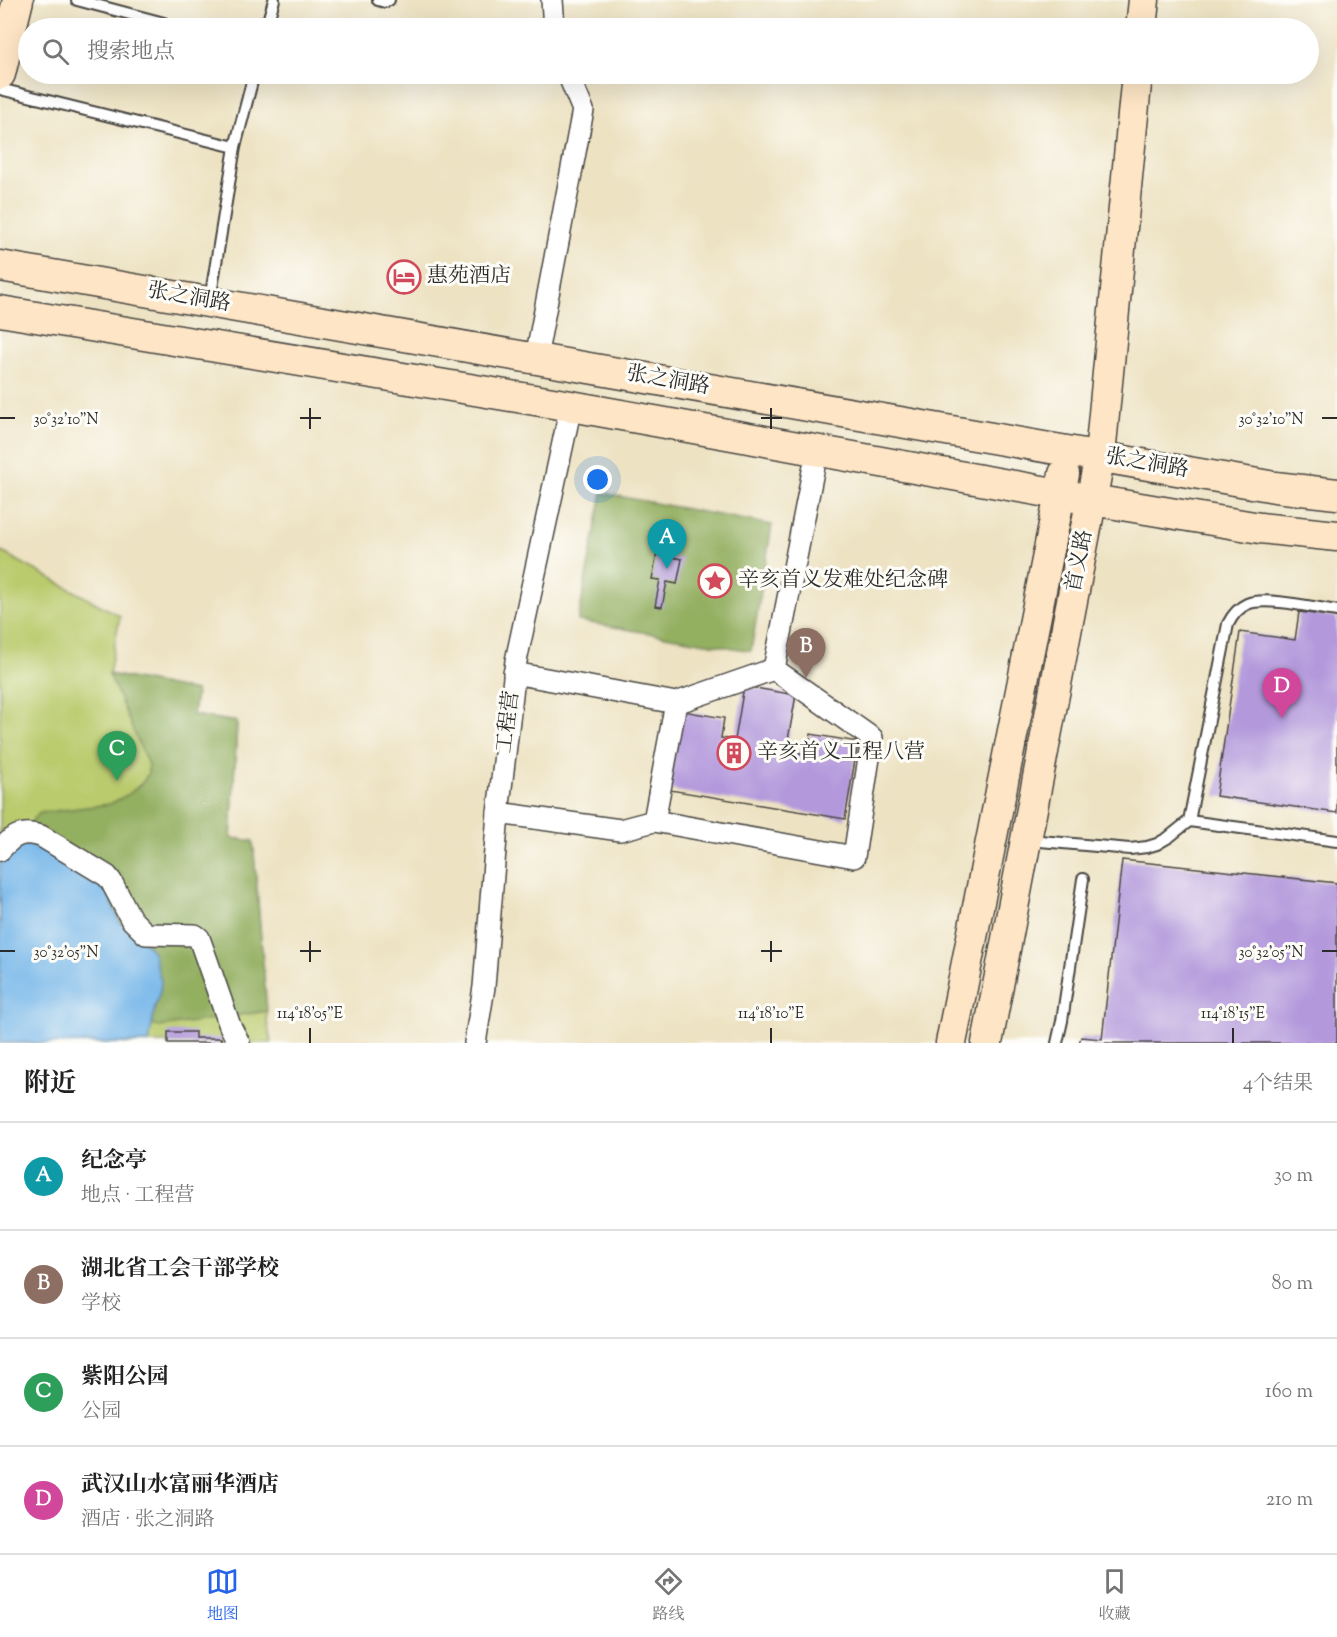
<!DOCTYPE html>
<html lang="zh">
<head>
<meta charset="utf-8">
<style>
  body { margin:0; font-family:"Sorts Mill Goudy","Noto Serif SC",serif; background:#f2f2f2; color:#222 }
  .you { position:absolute; left:598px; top:480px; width:21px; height:21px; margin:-15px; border:4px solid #fff; border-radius:50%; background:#1a73e8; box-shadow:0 0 0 9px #1a73e833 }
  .badge { display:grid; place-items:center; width:39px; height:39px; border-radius:50%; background:#2563eb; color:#fff; font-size:20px; font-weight:700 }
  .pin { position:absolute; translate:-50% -50px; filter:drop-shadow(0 2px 3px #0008) }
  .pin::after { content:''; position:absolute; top:32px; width:21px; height:18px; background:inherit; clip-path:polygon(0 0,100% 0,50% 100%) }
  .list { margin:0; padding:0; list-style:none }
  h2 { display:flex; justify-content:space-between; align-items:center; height:78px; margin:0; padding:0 24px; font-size:26px }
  h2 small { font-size:20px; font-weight:400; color:#767676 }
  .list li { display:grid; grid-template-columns:39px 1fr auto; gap:18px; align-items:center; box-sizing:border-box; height:108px; padding:0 24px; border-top:2px solid #e0e0e0 }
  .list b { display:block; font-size:22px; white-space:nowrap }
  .list p { margin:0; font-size:20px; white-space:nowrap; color:#767676 }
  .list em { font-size:20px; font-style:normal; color:#767676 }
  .icon { flex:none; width:33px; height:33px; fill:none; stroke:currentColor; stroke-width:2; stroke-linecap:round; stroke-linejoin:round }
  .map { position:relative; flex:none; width:1337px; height:1043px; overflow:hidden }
  .search { position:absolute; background:#fff; box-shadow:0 6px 24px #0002; left:18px; right:18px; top:18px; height:66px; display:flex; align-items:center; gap:15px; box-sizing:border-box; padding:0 21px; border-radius:33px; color:#767676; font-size:22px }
  .sheet { height:510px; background:#fff }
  nav { display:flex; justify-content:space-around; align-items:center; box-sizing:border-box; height:84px; border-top:2px solid #e0e0e0; background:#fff; font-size:16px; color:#767676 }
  nav a { display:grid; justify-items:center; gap:3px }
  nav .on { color:#2563eb }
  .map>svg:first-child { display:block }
  .green { fill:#bacb6d; stroke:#727b4c; stroke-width:1.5 }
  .forest { fill:#93af60; stroke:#5f6d46; stroke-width:1.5 }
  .water { fill:#74b6e9; stroke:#50708a; stroke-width:1.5 }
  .building { fill:#b399dc }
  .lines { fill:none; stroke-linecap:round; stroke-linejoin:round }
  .lane-casing { stroke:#484642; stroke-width:14 }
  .street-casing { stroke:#484642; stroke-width:24 }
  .secondary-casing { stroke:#484642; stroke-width:33 }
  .lane { stroke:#fff; stroke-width:10 }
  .street { stroke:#fff; stroke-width:21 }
  .secondary { stroke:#fde5c5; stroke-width:30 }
  .ticks { fill:none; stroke:#2b2b2b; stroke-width:2 }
  .labels { text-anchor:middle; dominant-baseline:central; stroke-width:6; stroke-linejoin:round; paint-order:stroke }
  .poi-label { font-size:21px; fill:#2b2b2b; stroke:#fdfcf7; text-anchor:start }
  .street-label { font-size:21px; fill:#2b2b2b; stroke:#fdfcf7 }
  .ticks-label { font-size:15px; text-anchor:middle; fill:#2b2b2b; stroke:#fdfcf7; stroke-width:6; stroke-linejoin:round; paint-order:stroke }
</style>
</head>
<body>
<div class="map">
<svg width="1337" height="1043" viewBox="0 0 1337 1043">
  <rect width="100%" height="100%" fill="#fdfcf7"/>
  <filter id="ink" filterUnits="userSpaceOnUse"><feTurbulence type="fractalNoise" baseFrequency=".0167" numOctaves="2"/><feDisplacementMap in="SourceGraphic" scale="12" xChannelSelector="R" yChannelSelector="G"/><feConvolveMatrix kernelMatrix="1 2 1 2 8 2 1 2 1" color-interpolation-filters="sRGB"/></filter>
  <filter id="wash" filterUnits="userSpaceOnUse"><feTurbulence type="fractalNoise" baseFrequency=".008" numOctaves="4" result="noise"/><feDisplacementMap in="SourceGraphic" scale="24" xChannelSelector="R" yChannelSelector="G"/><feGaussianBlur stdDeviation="1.35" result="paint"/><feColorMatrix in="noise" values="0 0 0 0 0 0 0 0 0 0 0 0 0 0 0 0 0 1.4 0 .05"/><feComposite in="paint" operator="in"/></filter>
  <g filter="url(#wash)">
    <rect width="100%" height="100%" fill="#ede2c2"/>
    <polygon class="green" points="0,551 120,616 109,674 196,691 193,715 237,722 231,838 253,841 267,1021 271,1043 0,1043"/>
    <g class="forest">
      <polygon points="602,493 772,525 751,651 578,621"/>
      <polygon points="109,674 196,691 193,715 237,722 231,838 253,841 267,1011 159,1027 151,1024 155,1006 160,992 128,929 120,923 106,888 31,824 33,819 40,813 110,804 129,794 143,782 148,774 148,765"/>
    </g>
    <polygon class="water" points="26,843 55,848 106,888 120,923 144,941 153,952 161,981 160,992 155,1006 149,1043 0,1043 0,864 18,846"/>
    <g id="blocks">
      <g class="building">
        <polygon points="671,528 678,529 672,557 682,559 677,584 667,582 662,607 655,606 660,580 652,579 657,553 666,555"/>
        <polygon points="1299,612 1337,617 1337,813 1216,796 1240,632 1295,640"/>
        <polygon points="744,686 796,695 786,751 807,754 811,734 858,742 845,819 664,789 677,710 724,718 721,738 735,740"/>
        <polygon points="1122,860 1337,883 1337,1043 1079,1043 1081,1037 1102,1039"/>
        <polygon points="168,1032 195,1032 195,1038 221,1038 221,1043 168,1043"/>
      </g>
    </g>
  </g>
  <g filter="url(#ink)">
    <use href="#blocks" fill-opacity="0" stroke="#484642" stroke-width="1.5"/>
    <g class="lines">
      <g class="lane-casing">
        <g id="lane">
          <polyline points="77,0 164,23"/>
          <polyline points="378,0 385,2 389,0"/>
          <polyline points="266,28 274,0"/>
          <polyline points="0,89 235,147"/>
          <polyline points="210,300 235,147 254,74"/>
          <polyline points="1189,821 1337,841"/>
          <path d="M 1029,840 L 1130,849 L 1147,847 L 1157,844 L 1169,837 L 1189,821 L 1228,624 C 1232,616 1238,608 1247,604 C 1265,596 1316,608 1337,611"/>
          <polyline points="1057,1043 1062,1021 1083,879"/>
        </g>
      </g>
      <g class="street-casing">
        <g id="street">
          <polyline points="552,0 554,28"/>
          <polyline points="536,358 583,110 568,74"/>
          <polyline points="514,673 676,703 774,669"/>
          <polyline points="498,813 620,830 654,821 854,857 872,738 774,669 817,451"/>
          <polyline points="654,821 676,703"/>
          <path d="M 0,850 C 13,836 21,830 41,836 L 107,876 L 111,881 L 131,919 L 146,934 L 195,935 L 199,938 L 230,1026 L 239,1043"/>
          <polyline points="475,1043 484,987 498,813 516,661 571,406"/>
        </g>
      </g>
      <g class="secondary-casing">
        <g id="secondary">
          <polyline points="1141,28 1144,0"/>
          <polyline points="0,74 18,0"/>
          <polyline points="0,266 1275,487 1337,494"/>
          <polyline points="0,311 571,406 1092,500 1260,528 1337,536"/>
          <polyline points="951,1043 1064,474"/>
          <polyline points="987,1043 1100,455 1137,74"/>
        </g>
      </g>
      <use href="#lane" class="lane"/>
      <use href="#street" class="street"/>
      <use href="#secondary" class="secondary"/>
    </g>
  </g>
  <path class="ticks" d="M 310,408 L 310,429M 771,408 L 771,429M 0,418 L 15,418M 300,418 L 321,418M 761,418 L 782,418M 1322,418 L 1337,418M 310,941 L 310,962M 771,941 L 771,962M 0,951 L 15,951M 300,951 L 321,951M 761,951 L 782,951M 1322,951 L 1337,951M 310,1028 L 310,1043M 771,1028 L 771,1043M 1233,1028 L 1233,1043"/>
  <defs>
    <g id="hotel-ring" transform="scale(1.725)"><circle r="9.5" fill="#fdfcf7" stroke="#d1495b" stroke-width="1.5"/><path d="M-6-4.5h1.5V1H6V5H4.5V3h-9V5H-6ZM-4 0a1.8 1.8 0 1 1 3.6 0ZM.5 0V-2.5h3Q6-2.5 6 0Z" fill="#d1495b"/></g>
    <g id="sight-ring" transform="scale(1.725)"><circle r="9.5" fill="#fdfcf7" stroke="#d1495b" stroke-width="1.5"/><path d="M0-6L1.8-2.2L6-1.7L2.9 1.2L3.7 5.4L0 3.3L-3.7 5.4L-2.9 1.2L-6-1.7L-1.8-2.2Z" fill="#d1495b"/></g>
    <g id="building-ring" transform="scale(1.725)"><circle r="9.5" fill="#fdfcf7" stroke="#d1495b" stroke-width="1.5"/><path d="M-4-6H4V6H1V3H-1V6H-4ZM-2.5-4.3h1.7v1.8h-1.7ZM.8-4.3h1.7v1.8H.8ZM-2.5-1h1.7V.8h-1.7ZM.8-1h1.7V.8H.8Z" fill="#d1495b"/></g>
  </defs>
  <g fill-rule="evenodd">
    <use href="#hotel-ring" x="404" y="277"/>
    <use href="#sight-ring" x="715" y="581"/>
    <use href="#building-ring" x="734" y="753"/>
  </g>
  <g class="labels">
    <g class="poi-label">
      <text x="427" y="277">惠苑酒店</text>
      <text x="738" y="581">辛亥首义发难处纪念碑</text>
      <text x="757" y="753">辛亥首义工程八营</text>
    </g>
    <g class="street-label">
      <text transform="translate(189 298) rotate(10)">张之洞路</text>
      <text transform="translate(668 381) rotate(10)">张之洞路</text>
      <text transform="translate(1147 464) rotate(10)">张之洞路</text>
      <text transform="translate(1080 561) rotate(-79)">首义路</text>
      <text transform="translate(509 722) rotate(-83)">工程营</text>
    </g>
  </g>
  <g class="ticks-label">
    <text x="66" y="424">30°32'10"N</text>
    <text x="1271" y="424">30°32'10"N</text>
    <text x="66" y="957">30°32'05"N</text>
    <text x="1271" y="957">30°32'05"N</text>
    <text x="310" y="1018">114°18'05"E</text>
    <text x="771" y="1018">114°18'10"E</text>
    <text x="1233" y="1018">114°18'15"E</text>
  </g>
</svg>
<div class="you"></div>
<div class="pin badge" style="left:667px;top:569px;background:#0f9aa8">A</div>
<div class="pin badge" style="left:806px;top:678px;background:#8d6e63">B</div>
<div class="pin badge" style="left:117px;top:781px;background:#2e9e5b">C</div>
<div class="pin badge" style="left:1282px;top:718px;background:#d1479c">D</div>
<div class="search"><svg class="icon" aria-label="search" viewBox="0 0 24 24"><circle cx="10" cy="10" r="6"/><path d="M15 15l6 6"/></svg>搜索地点</div>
</div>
<section class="sheet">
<h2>附近<small>4个结果</small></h2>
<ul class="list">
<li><span class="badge" style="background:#0f9aa8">A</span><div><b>纪念亭</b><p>地点 · 工程营</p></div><em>30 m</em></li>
<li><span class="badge" style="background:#8d6e63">B</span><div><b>湖北省工会干部学校</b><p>学校</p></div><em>80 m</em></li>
<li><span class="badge" style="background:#2e9e5b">C</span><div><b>紫阳公园</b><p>公园</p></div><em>160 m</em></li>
<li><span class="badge" style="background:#d1479c">D</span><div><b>武汉山水富丽华酒店</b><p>酒店 · 张之洞路</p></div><em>210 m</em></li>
</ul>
</section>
<nav>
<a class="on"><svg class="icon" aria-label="map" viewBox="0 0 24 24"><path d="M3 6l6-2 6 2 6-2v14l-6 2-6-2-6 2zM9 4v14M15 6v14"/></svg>地图</a>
<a><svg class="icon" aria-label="directions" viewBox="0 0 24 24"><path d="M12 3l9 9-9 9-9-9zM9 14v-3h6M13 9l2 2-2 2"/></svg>路线</a>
<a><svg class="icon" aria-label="saved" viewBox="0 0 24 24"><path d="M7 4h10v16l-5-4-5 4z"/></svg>收藏</a>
</nav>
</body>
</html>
